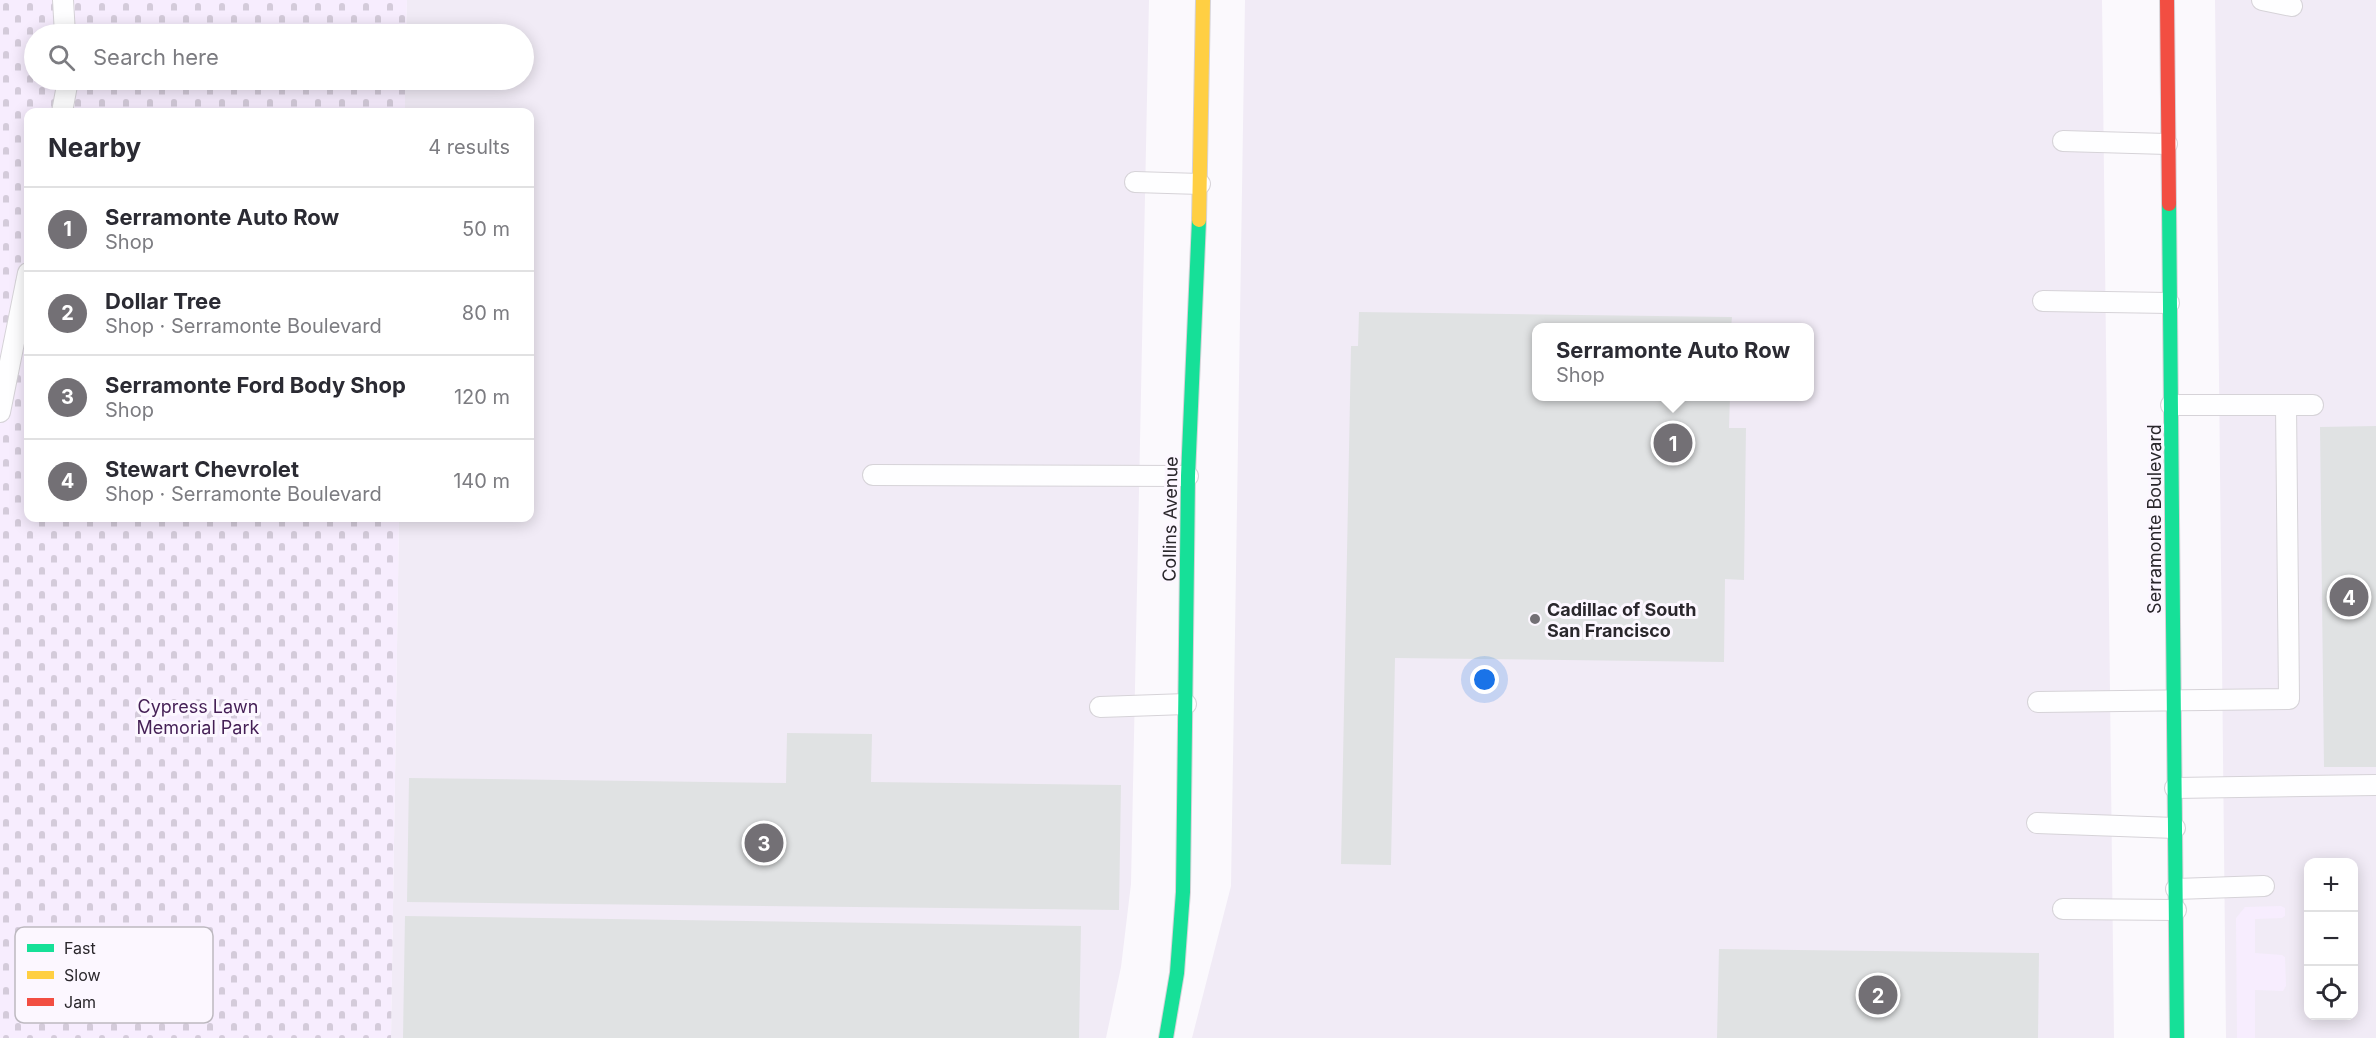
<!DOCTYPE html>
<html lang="en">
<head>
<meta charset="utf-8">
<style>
  body { margin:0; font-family:Inter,sans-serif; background:#f2f2f3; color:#2b2b33 }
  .controls { position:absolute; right:18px; bottom:18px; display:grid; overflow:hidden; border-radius:12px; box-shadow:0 3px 15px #0003 }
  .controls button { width:54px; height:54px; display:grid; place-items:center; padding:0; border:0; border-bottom:2px solid #e1e1e2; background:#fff; color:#2b2b33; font:30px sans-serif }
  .you { position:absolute; left:1485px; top:680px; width:21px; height:21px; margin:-15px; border:4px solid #fff; border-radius:50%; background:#1a73e8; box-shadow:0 0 0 9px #1a73e833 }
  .badge { display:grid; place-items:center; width:39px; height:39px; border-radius:50%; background:#737075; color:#fff; font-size:20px; font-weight:700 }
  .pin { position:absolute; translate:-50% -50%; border:3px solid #fff; box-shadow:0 2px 6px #0006 }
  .popup { position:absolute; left:1532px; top:323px; width:282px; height:78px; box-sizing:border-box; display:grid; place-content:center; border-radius:12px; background:#fff; filter:drop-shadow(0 2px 4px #0005); font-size:20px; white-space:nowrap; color:#7c7c81 }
  .popup b { font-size:22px; color:#2b2b33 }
  .popup::after { content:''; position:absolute; left:50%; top:100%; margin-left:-12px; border:12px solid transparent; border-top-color:#fff }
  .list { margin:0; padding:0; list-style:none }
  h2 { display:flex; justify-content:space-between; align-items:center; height:78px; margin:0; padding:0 24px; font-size:26px }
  h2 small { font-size:20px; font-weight:400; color:#7c7c81 }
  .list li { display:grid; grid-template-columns:39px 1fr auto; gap:18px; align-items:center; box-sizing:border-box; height:84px; padding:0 24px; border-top:2px solid #e1e1e2 }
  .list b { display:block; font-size:22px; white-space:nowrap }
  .list p { margin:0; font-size:20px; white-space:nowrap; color:#7c7c81 }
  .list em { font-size:20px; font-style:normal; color:#7c7c81 }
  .icon { flex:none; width:33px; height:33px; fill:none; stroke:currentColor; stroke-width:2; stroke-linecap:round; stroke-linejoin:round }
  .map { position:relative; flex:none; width:2376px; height:1038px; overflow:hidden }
  .search { position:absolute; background:#fff; box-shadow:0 3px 15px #0003; left:24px; top:24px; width:510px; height:66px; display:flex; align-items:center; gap:15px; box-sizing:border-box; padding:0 21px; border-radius:33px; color:#7c7c81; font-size:22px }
  .panel { position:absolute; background:#fff; box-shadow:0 3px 15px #0003; left:24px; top:108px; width:510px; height:414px; border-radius:12px }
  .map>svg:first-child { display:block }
  .built { fill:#f1ebf6; fill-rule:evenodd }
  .green { fill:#f7edfe }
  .cemetery { fill:url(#cemetery-stones) }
  .building { fill:#e0e2e3 }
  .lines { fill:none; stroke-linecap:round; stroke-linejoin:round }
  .lane-casing { stroke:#d6d3d8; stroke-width:22 }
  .fast-casing { stroke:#d6d3d8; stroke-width:16 }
  .slow-casing { stroke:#d6d3d8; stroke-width:16 }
  .jam-casing { stroke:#d6d3d8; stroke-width:16 }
  .lane { stroke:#fefeff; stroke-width:20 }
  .fast { stroke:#16e098; stroke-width:14 }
  .slow { stroke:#ffcf43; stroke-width:14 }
  .jam { stroke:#f24e42; stroke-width:14 }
  .poi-dot { fill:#737075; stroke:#fcf7ff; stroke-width:2 }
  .labels { text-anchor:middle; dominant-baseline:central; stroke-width:6; stroke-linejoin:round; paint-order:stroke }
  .street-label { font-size:18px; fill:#2a272c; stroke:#fcf7ff }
  .poi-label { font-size:18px; font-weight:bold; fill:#2a272c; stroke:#fcf7ff; text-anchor:start }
  .park-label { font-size:18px; fill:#441f55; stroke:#fcf7ff }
  .key { fill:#fcf7ff; stroke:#bdb9c0; stroke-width:1.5 }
  .key-label { font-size:16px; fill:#2a272c }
</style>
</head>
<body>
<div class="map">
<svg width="2376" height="1038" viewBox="0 0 2376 1038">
  <defs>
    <pattern id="cemetery-stones" width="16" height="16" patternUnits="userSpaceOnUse" patternTransform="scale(1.5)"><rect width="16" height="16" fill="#f7edfe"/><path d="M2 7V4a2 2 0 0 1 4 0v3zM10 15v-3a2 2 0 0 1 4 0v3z" fill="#d4cbda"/></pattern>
  </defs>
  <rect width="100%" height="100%" fill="#fbf9fd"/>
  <g class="built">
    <polygon points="407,0 1149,0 1131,884 1121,967 1106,1038 391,1038 399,518 530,518 530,112 405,112 405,80 524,80 524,34 406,34"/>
    <path d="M 1245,0 L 2102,0 L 2114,1038 L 1192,1038 L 1231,886 ZM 1536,328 L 1810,328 L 1810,396 L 1536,396 Z"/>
    <path d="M 2215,0 L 2376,0 L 2376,1038 L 2226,1038 ZM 2308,862 L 2354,862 L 2354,1016 L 2308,1016 Z"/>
  </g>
  <polygon class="green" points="2281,906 2285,908 2285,916 2282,918 2255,919 2255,953 2282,955 2285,957 2286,986 2283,991 2255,990 2255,1038 2237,1038 2236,918 2245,907"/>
  <polygon class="cemetery" points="0,0 407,0 406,34 34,34 34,80 405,80 405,112 28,112 28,518 399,518 391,1038 0,1038"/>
  <g class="building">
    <polygon points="1359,312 1732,317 1731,328 1536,328 1536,396 1730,396 1729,428 1746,428 1744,580 1725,579 1724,662 1395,658 1391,865 1341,864 1351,346 1358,346"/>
    <polygon points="2376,426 2376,767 2324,767 2320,427"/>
    <polygon points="787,733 872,734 871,782 1121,785 1119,910 407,902 409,778 786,783"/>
    <polygon points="405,916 1081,926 1079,1038 403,1038"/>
    <polygon points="1719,949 2039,953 2038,1038 1717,1038"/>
  </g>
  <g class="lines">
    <g class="lane-casing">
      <g id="lane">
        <polyline points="63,0 65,34"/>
        <polyline points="2262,0 2292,6"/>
        <polyline points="62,112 68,80"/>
        <polyline points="2063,141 2167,144"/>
        <polyline points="1135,182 1200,184"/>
        <polyline points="2043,301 2169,303"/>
        <polyline points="2171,405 2313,405"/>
        <polyline points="0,412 28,273"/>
        <polyline points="873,475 1188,476"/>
        <polyline points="2038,702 2289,699 2286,405"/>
        <polyline points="1100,707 1186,704"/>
        <polyline points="2175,788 2376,785"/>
        <polyline points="2037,823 2175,828"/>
        <polyline points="2176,889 2264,886"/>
        <polyline points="2063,909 2176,910"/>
      </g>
    </g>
    <g class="fast-casing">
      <g id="fast">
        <polyline points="2169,204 2177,1038"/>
        <polyline points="1166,1038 1177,973 1183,892 1188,476 1199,220"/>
      </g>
    </g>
    <g class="slow-casing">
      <polyline id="slow" points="1199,220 1203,0"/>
    </g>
    <g class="jam-casing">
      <polyline id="jam" points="2167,0 2169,204"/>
    </g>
    <use href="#lane" class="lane"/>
    <use href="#fast" class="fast"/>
    <use href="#slow" class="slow"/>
    <use href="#jam" class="jam"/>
  </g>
  <circle class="poi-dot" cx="1535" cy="619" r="6"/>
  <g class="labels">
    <g class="street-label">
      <text transform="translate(1170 519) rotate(-89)">Collins Avenue</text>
      <text transform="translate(2154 519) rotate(-90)">Serramonte Boulevard</text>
    </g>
    <g class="poi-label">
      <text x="1547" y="609">Cadillac of South<tspan x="1547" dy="21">San Francisco</tspan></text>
    </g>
    <g class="park-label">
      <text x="198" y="706">Cypress Lawn<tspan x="198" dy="21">Memorial Park</tspan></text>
    </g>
  </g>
  <rect x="15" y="927" width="198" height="96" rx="9" class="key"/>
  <rect x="27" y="944" width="27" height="8" fill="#16e098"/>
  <rect x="27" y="971" width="27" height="8" fill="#ffcf43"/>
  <rect x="27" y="998" width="27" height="8" fill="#f24e42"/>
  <g class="key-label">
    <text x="64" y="954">Fast</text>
    <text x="64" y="981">Slow</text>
    <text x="64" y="1008">Jam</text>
  </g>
</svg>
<div class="controls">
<button>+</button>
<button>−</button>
<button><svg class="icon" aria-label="locate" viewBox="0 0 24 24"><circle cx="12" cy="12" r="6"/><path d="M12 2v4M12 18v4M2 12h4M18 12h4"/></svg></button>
</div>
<div class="you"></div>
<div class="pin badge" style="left:1673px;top:443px">1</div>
<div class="popup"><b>Serramonte Auto Row</b>Shop</div>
<div class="pin badge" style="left:1878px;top:995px">2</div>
<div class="pin badge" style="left:764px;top:843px">3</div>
<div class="pin badge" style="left:2349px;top:597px">4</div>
<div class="search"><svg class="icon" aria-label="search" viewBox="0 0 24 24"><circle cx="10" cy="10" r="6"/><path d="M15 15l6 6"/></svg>Search here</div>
<section class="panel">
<h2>Nearby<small>4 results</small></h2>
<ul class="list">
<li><span class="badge">1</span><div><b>Serramonte Auto Row</b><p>Shop</p></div><em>50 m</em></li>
<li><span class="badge">2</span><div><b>Dollar Tree</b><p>Shop · Serramonte Boulevard</p></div><em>80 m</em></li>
<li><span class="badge">3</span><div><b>Serramonte Ford Body Shop</b><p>Shop</p></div><em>120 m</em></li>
<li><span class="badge">4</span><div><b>Stewart Chevrolet</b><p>Shop · Serramonte Boulevard</p></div><em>140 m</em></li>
</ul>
</section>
</div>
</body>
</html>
